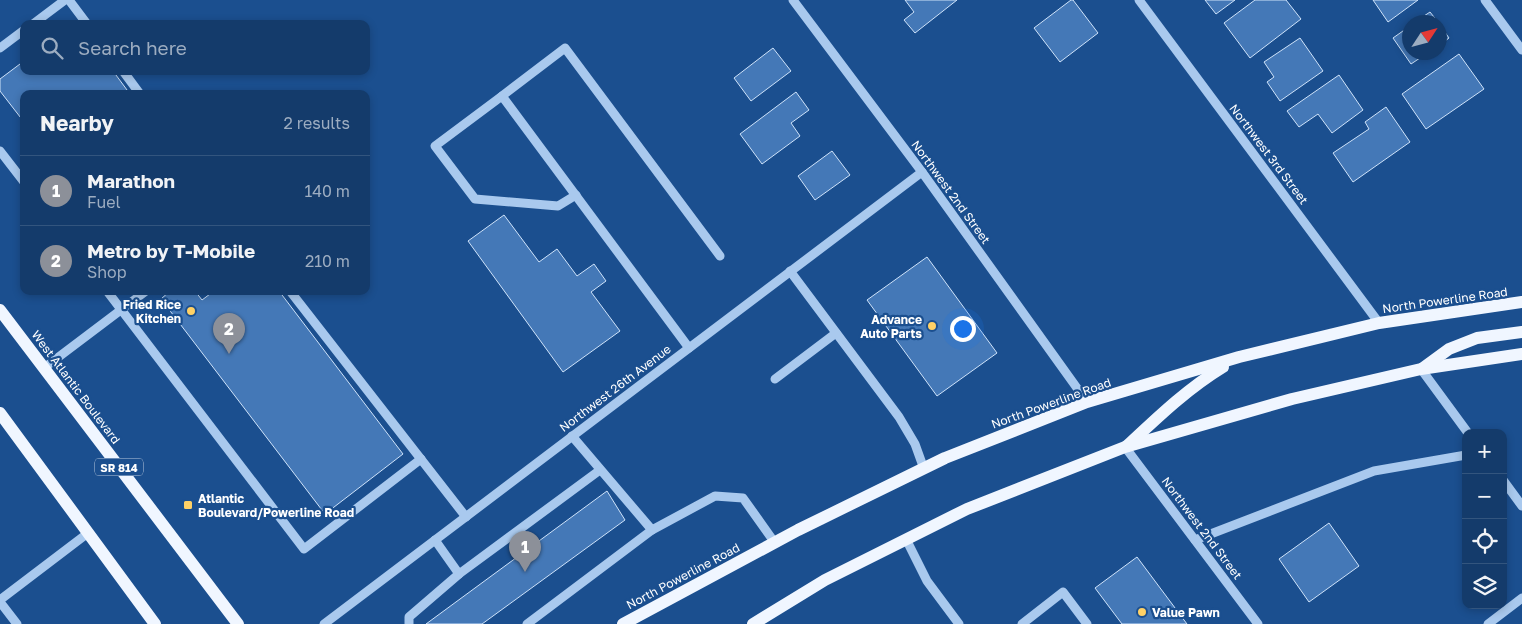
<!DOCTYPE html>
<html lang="en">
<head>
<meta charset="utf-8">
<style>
  body { margin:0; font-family:"Golos Text",sans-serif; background:#214673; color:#f1f3f6 }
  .controls { position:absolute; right:15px; bottom:15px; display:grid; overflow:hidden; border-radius:10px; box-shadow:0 2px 8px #0003 }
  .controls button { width:45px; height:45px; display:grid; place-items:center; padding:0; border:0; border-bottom:1px solid #33557e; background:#143b6b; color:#f1f3f6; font:25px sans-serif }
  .compass { position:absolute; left:1402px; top:15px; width:45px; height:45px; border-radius:50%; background:#143b6b; box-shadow:0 2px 8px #0003; rotate:54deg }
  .you { position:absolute; left:962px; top:328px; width:18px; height:18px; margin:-12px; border:4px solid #fff; border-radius:50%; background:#1a73e8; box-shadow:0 0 0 8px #1a73e833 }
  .badge { display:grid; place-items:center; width:32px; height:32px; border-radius:50%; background:#8c9099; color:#fff; font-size:16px; font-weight:700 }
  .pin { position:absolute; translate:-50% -41px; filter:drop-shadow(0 1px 2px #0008) }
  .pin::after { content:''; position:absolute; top:26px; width:18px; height:15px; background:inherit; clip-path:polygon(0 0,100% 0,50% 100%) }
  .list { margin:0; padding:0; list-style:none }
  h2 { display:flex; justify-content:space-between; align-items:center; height:65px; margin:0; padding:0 20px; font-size:21px }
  h2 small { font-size:16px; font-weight:400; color:#9dadc1 }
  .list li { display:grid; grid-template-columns:32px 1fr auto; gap:15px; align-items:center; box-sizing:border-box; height:70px; padding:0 20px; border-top:1px solid #33557e }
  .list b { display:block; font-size:19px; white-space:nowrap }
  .list p { margin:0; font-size:16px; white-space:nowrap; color:#9dadc1 }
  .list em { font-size:16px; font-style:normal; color:#9dadc1 }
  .icon { flex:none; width:28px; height:28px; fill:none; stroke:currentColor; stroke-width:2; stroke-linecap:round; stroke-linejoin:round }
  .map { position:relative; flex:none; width:1522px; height:624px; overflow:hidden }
  .search { position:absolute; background:#143b6b; box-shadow:0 2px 8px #0003; left:20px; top:20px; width:350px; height:55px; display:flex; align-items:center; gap:12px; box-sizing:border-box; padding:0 18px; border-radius:10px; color:#9dadc1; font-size:19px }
  .panel { position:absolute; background:#143b6b; box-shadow:0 2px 8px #0003; left:20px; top:90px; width:350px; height:205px; border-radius:10px }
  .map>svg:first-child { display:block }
  .building { fill:#4478b7; stroke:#cfe3fa }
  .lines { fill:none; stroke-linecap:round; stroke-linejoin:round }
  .minor { stroke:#a9c9ee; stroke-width:9 }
  .major { stroke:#f0f6ff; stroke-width:12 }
  .poi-dot { fill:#ffd166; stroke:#1b4f8f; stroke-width:2 }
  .labels { text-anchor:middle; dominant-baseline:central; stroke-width:4.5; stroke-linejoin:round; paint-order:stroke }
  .shield { fill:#1b4f8f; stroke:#bbcadd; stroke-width:1 }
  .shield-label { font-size:11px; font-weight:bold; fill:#fff }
  .street-label { font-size:12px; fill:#fff; stroke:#1b4f8f }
  .poi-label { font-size:12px; font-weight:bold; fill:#fff; stroke:#1b4f8f; text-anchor:end }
</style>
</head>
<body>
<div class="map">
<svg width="1522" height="624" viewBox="0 0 1522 624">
  <rect width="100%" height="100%" fill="#1b4f8f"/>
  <g class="building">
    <polygon points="905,0 957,0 915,33 904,20 914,12"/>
    <polygon points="1071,0 1073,0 1098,33 1060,62 1034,28"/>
    <polygon points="1205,0 1235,0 1216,14"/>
    <polygon points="1255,0 1286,0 1301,19 1250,58 1224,23"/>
    <polygon points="1373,0 1418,0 1388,22"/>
    <polygon points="1430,12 1438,22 1415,22"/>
    <polygon points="1440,25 1449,38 1440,45"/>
    <polygon points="1410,26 1410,52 1429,52 1411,64 1393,38"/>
    <polygon points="1300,38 1323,71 1280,101 1267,82 1274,77 1264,62"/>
    <polygon points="773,48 791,71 751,101 734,78"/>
    <polygon points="1459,54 1484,89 1426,129 1402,94"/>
    <polygon points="24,61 24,71 113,71 130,94 24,94 24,122 0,91 0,79"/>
    <polygon points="1339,75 1363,110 1332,133 1318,114 1299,127 1287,111"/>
    <polygon points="796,92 809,110 791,123 800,136 762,164 740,134"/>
    <polygon points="1386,107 1410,142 1353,182 1333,153 1369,129 1365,122"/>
    <polygon points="832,151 850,175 815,200 798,176"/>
    <polygon points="504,215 539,262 557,249 577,276 594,264 606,281 591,292 620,331 563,372 468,241"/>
    <polygon points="927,257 997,353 937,396 867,300"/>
    <polygon points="170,291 195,291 202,300 214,291 279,291 403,454 325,514 161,299"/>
    <polygon points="607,491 625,520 482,624 426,624"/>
    <polygon points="1329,523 1359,566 1309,602 1279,559"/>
    <polygon points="1137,557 1187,624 1122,624 1095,588"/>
  </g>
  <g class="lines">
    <g class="minor">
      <polyline points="69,0 87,24"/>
      <polyline points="793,0 922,172 1087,402"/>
      <polyline points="1139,0 1379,323"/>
      <polyline points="1485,0 1522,50"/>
      <polyline points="33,24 65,0"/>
      <polyline points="0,48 24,30"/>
      <polyline points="123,71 140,94"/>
      <polyline points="502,96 435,146 475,199 558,206 576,195"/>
      <polyline points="0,151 24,182"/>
      <polyline points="790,271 899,417 915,444 924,469"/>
      <polyline points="107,291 304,549 421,459"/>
      <polyline points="290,291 466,517"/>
      <polyline points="689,348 502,96 565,48 720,256"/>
      <polyline points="44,368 146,291"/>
      <polyline points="1421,369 1468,433"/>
      <polyline points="775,379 836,333"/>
      <polyline points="572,436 652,530 715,496 743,498 775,543"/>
      <polyline points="1125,447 1258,624"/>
      <polyline points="1503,480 1522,506"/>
      <polyline points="906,539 927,581 959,624"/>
      <polyline points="435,540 459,574 600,470"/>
      <polyline points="1195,540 1374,471 1466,455"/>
      <polyline points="0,600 88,533"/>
      <polyline points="0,602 17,624"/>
      <polyline points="324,624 922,172"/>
      <polyline points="409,624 409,617 459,574"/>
      <polyline points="527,624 652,530"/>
      <polyline points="1022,624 1063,592 1087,624"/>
      <polyline points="1488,624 1522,598"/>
    </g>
    <g class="major">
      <polyline points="0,310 238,624"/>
      <polyline points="1423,368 1449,349 1477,338 1522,332"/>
      <polyline points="0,413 155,624"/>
      <path d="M 1127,446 C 1158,417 1187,389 1223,367"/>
      <polyline points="623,624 798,530 945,458 1087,402 1239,357 1379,323 1522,302"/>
      <polyline points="753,624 825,580 967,509 1125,447 1292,399 1421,369 1522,354"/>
    </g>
  </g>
  <g class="poi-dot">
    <circle cx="191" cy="311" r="5"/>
    <circle cx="932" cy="326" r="5"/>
    <rect x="183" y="500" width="10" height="10" rx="2.5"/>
    <circle cx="1142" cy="612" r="5"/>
  </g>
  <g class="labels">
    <rect class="shield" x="95" y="458.5" width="48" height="17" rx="4"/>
    <g class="shield-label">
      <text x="119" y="467">SR 814</text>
    </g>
    <g class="street-label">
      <text transform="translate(1269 154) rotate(53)">Northwest 3rd Street</text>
      <text transform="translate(951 192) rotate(54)">Northwest 2nd Street</text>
      <text transform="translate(1445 300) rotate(-8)">North Powerline Road</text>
      <text transform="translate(76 387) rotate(53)">West Atlantic Boulevard</text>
      <text transform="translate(615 388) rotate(-37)">Northwest 26th Avenue</text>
      <text transform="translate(1051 403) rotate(-20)">North Powerline Road</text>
      <text transform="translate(1202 528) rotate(53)">Northwest 2nd Street</text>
      <text transform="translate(683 576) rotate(-28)">North Powerline Road</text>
    </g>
    <g class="poi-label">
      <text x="181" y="304">Fried Rice<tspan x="181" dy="14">Kitchen</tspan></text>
      <text x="922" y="319">Advance<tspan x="922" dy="14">Auto Parts</tspan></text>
      <text x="198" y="498" text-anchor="start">Atlantic<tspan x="198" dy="14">Boulevard/Powerline Road</tspan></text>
      <text x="1152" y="612" text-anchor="start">Value Pawn</text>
    </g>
  </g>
</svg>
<div class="controls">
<button>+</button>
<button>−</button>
<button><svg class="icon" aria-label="locate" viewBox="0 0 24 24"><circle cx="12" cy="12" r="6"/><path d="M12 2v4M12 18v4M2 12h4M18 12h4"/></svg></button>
<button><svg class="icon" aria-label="layers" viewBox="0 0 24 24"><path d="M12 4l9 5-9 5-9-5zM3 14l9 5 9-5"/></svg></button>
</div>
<svg class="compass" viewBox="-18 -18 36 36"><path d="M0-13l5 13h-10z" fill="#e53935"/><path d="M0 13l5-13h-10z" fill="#9dadc1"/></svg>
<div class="you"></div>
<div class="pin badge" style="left:525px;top:572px">1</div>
<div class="pin badge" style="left:229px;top:354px">2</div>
<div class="search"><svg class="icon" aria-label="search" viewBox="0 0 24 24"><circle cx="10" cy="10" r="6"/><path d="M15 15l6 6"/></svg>Search here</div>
<section class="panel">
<h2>Nearby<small>2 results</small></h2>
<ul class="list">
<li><span class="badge">1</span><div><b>Marathon</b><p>Fuel</p></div><em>140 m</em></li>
<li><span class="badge">2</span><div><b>Metro by T-Mobile</b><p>Shop</p></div><em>210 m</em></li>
</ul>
</section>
</div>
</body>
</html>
